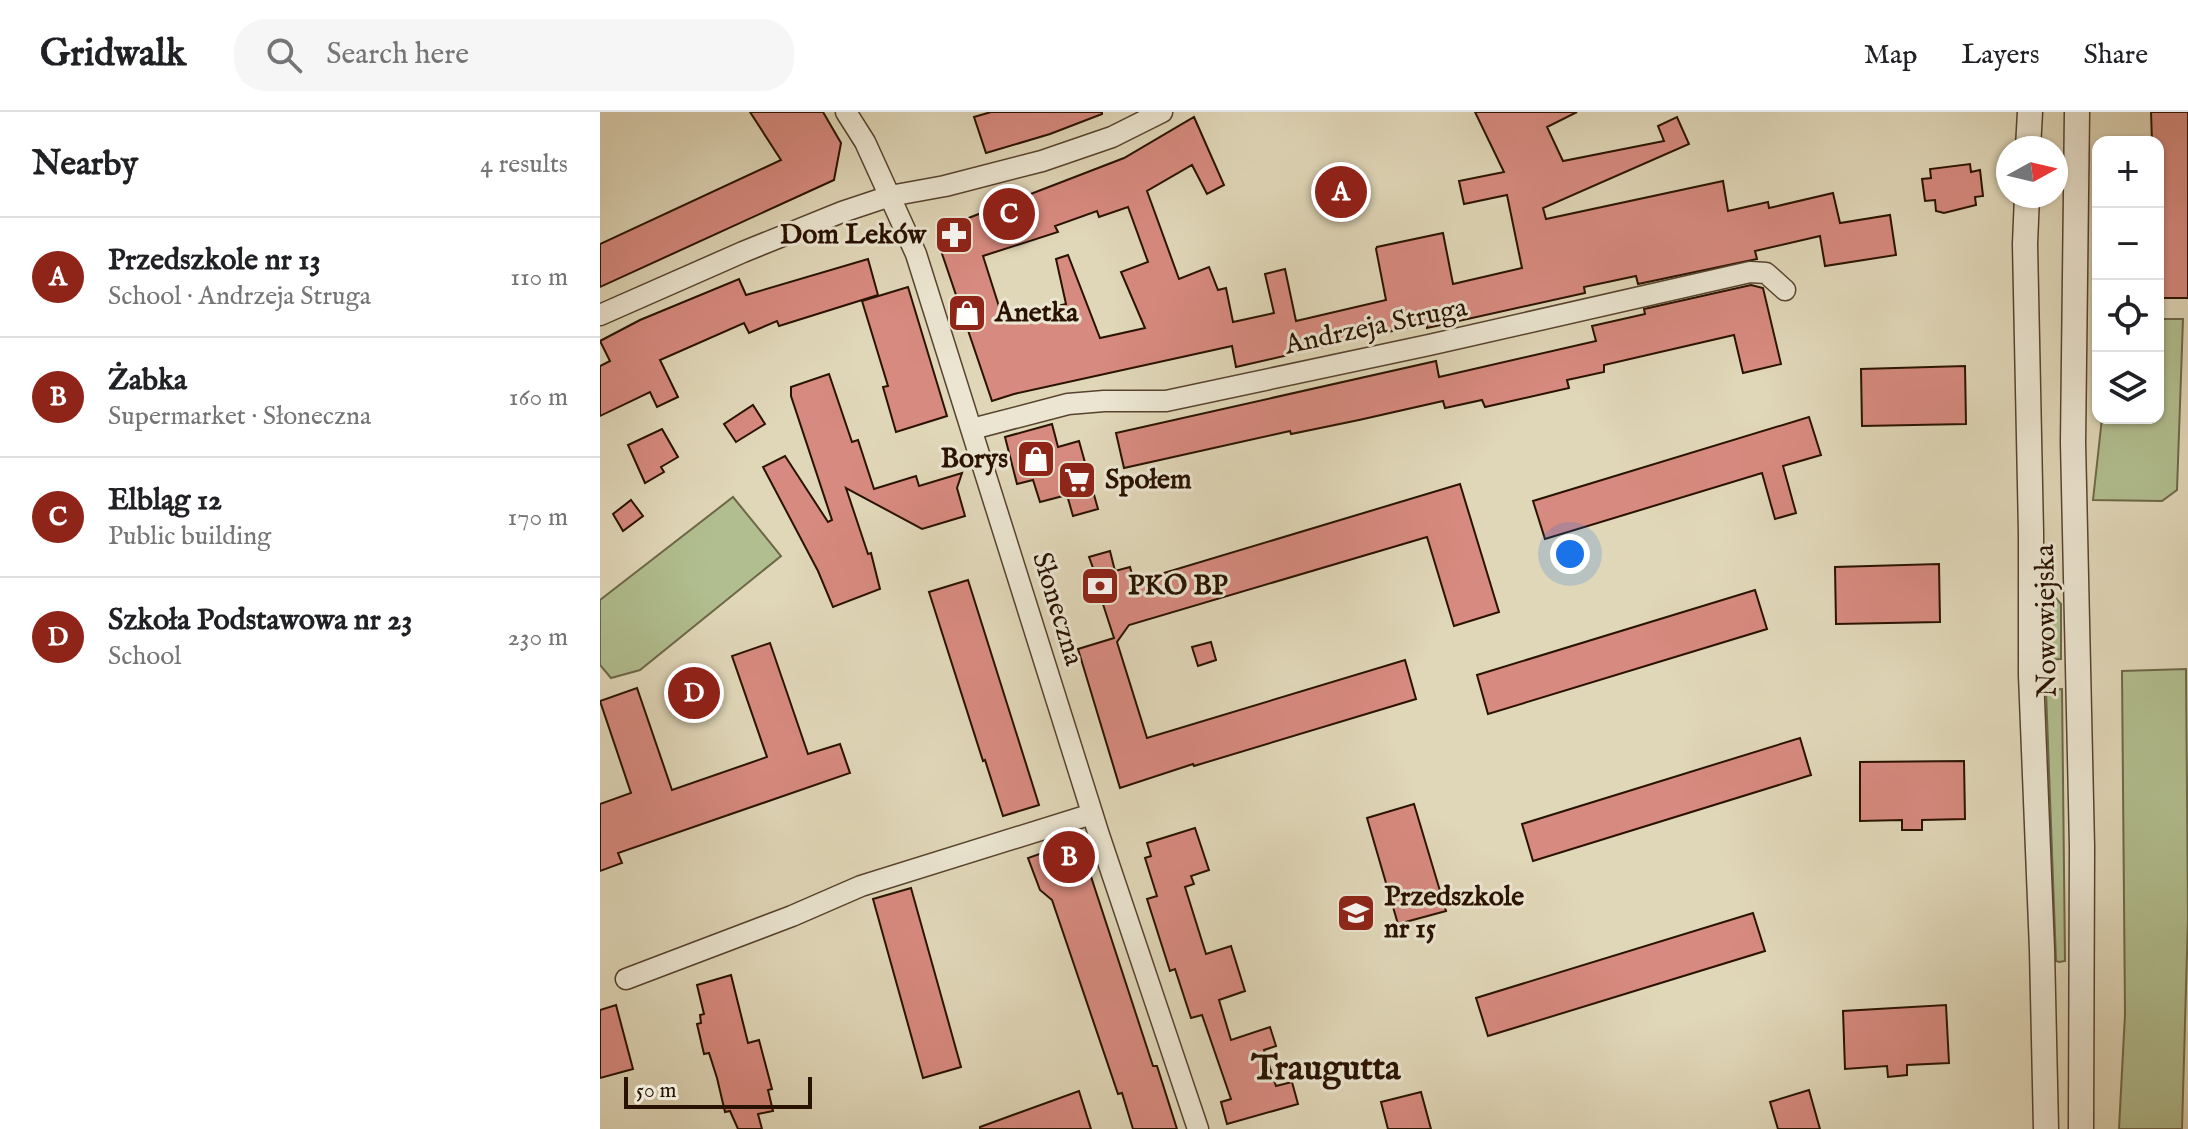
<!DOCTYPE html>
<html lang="en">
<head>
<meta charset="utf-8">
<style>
  body { margin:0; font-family:"IM FELL English",serif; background:#f6f6f6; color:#202124 }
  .controls { position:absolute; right:24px; top:24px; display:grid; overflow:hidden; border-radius:16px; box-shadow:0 2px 6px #0004 }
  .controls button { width:72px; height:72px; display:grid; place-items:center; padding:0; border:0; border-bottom:2px solid #e0e0e0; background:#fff; color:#202124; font:40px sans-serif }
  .compass { position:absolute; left:1396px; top:24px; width:72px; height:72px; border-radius:50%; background:#fff; box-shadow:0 2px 6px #0004; rotate:82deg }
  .scale { position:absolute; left:24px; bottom:20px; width:188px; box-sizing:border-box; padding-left:8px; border:4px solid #291200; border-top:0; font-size:22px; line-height:28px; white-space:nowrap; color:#291200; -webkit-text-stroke:6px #ebe5d1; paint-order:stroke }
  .you { position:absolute; left:970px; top:442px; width:28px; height:28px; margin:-20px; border:6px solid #fff; border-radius:50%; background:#1a73e8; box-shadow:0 0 0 12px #1a73e833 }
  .badge { display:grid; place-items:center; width:52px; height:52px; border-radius:50%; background:#8f2418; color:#fff; font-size:26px; font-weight:700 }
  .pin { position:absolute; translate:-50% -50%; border:4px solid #fff; box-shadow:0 2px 8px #0006 }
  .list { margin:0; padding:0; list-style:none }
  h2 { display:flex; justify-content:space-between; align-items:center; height:104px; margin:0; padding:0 32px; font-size:34px }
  h2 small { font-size:26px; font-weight:400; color:#757577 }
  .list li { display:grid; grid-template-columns:52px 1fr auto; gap:24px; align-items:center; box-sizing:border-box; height:120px; padding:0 32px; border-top:2px solid #e0e0e0 }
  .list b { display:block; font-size:30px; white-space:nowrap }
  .list p { margin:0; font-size:26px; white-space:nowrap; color:#757577 }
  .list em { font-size:26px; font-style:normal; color:#757577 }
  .icon { flex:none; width:44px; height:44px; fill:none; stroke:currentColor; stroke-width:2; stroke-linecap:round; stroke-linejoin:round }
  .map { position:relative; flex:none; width:1588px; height:1017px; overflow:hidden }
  header { display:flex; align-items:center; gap:48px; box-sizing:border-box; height:112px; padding:0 40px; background:#fff; border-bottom:2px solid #e0e0e0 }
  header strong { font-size:38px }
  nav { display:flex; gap:44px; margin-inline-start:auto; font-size:28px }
  .search { width:560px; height:72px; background:#f6f6f6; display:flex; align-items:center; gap:20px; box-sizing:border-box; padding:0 28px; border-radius:32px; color:#757577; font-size:30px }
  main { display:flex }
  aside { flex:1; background:#fff }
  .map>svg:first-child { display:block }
  .green { fill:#b1be8f; stroke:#6d6848; stroke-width:2 }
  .building { fill:#d78a7f; stroke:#291200; stroke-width:2; fill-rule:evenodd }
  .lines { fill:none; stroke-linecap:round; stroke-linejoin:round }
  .minor-casing { stroke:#57432e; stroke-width:23 }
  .tertiary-casing { stroke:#57432e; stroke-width:27 }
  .minor { stroke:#ebe5d1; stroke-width:20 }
  .tertiary { stroke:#ebe5d1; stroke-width:24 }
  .labels { text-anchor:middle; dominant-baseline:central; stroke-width:6; stroke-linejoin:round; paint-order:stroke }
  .poi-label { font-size:28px; font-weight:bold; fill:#291200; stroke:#ebe5d1; text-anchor:start }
  .street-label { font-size:28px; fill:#291200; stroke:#ebe5d1 }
  .district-label { font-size:36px; font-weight:bold; fill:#291200; stroke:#ebe5d1 }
</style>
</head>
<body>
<header>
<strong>Gridwalk</strong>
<div class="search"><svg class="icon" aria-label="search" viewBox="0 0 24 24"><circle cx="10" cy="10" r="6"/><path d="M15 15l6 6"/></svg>Search here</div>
<nav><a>Map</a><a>Layers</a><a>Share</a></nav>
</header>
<main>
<aside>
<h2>Nearby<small>4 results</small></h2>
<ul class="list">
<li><span class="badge">A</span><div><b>Przedszkole nr 13</b><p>School · Andrzeja Struga</p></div><em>110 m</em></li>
<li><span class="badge">B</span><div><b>Żabka</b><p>Supermarket · Słoneczna</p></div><em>160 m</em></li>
<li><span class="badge">C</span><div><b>Elbląg 12</b><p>Public building</p></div><em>170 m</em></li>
<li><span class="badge">D</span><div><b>Szkoła Podstawowa nr 23</b><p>School</p></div><em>230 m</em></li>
</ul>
</aside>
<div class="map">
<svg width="1588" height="1017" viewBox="0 0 1588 1017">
  <rect width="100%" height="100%" fill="#e0d7b8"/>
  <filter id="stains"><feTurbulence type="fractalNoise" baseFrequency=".0025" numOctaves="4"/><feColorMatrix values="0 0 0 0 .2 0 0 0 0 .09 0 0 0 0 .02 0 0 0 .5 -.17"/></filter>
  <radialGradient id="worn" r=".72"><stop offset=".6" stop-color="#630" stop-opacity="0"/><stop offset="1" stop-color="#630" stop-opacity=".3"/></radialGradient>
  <g class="green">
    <polygon points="1558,207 1583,207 1577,378 1562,389 1493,388 1502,306 1558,306"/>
    <polygon points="133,385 181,444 40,558 11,566 0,553 0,488"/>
    <polygon points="1442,475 1446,475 1461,492 1461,547 1445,548"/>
    <polygon points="1586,557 1588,806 1582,1017 1519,1017 1525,902 1522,559"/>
    <polygon points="1462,577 1465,849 1459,850 1456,849 1446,578"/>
  </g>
  <g class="building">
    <polygon points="150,0 223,0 241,31 234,68 0,175 0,132 181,48"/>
    <polygon points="391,0 502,0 502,2 450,22 386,41 374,5"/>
    <path d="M 875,0 L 977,0 L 947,15 L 963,49 L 1064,29 L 1058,14 L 1077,5 L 1089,32 L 943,96 L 946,107 L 1123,69 L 1128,99 L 1168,90 L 1169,96 L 1233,81 L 1240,111 L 1290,103 L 1296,143 L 1225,154 L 1220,124 L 1155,139 L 1157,147 L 1038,172 L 1036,164 L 984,175 L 985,181 L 827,216 L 827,211 L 636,255 L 632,234 L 414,282 L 392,289 L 336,124 L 353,112 L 524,46 L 594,5 L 624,73 L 607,82 L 592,53 L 547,79 L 579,167 L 609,155 L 618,178 L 626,176 L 633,210 L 674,201 L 665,162 L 685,157 L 696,209 L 786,188 L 776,137 L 777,135 L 843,121 L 853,172 L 922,156 L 907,83 L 864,92 L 859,69 L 904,60 ZM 528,95 L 548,150 L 521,160 L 545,216 L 500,226 L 468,143 L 456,147 L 466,192 L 403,207 L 383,144 L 458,120 L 455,114 L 497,99 L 499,105 Z"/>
    <polygon points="1551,0 1588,0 1588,186 1558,186 1558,30 1552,30"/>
    <polygon points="1370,52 1371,60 1380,58 1383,84 1375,85 1376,93 1344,101 1336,99 1335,88 1325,89 1322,67 1331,66 1330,57"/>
    <polygon points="268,147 278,183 179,214 177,209 149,221 144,211 60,248 78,285 57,295 50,280 0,304 0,254 10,249 0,229 40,208 139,167 146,183"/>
    <polygon points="1151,173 1163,176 1181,252 1143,261 1134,223 1004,253 1004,260 967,268 969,276 885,295 882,288 845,296 843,289 759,308 691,322 690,319 524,356 516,321 836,249 839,265 996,229 992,214 1045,202 1044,197"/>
    <polygon points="308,175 347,304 296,320 283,275 288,274 262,189"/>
    <polygon points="1365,254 1366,312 1262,314 1261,257"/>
    <polygon points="229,262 252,330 258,328 274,377 316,364 319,374 362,361 357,376 365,404 322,417 246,376 268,442 271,441 280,477 233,495 218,459 163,355 185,344 228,410 232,408 191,284 191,275"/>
    <polygon points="153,293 165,312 136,330 124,312"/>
    <polygon points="1209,305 1221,343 1183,354 1196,401 1175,407 1162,361 945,427 933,389"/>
    <polygon points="452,312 458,335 479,329 498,397 473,404 467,383 440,390 433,368 417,372 405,325"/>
    <polygon points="62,317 78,345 61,355 64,360 45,371 28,333"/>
    <polygon points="860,372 899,500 854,514 827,425 529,513 517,530 547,626 805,548 816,587 594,654 593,652 520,676 478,537 514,526 499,480 494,482 487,458 493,456 489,445 510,439 515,459 530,455 534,470"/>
    <polygon points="31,388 43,404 23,419 13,402"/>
    <polygon points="1339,452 1340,510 1236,512 1235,455"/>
    <polygon points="368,468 439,693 403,704 385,648 383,649 329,480"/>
    <polygon points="1155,478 1167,517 888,602 877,563"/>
    <polygon points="611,530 616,548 598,554 592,535"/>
    <polygon points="170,531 208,642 240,632 250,661 18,741 22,751 0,759 0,692 31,681 0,589 37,576 72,678 167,645 132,544"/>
    <polygon points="1200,626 1211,663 933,749 922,712"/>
    <polygon points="1364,649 1365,707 1322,708 1322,718 1302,718 1302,708 1260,709 1260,650"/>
    <polygon points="814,692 846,799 798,812 767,706"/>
    <polygon points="595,716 609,758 591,764 594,772 585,775 606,842 631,834 645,879 619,888 631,928 670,915 676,934 664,938 676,974 692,970 698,992 627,1012 621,990 631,987 602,903 591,906 575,857 570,859 547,787 557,784 545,746 551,744 547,731"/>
    <polygon points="479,728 553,954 557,954 577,1017 533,1017 522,981 518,982 452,788 440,778 428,746"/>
    <polygon points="311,776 361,955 323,966 273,787"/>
    <polygon points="1153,801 1165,839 888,924 876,886"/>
    <polygon points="131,863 148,931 159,928 172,977 168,978 173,999 158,1002 162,1017 138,1017 130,999 125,1000 117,966 109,941 104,942 97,912 101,911 100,903 104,902 97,873"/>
    <polygon points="16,893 33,957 0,966 0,898"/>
    <polygon points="1346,893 1349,951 1307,953 1307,963 1288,965 1287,954 1245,957 1243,899"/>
    <polygon points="1209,978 1220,1017 1178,1017 1170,990"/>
    <polygon points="479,979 491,1017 380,1017 380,1015"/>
    <polygon points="821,980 831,1017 788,1017 781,990"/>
  </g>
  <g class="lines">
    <g class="minor-casing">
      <g id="minor">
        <polyline points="246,0 265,30 316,142 499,723 598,1017"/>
        <polyline points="0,203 143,140 242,100 290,84 345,74 442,49 512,25 562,0"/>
        <polyline points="372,317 468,292 504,289 566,289 829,233 1150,160 1166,161 1185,178"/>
        <polyline points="26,867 192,804 261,774 492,702"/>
      </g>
    </g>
    <g class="tertiary-casing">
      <g id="tertiary">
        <polyline points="1477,0 1473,330 1482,735 1481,1017"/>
        <polyline points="1428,36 1430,0"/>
        <polyline points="1427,84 1425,132 1431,421 1431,563 1442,838 1446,1017"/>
      </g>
    </g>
    <use href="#minor" class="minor"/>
    <use href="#tertiary" class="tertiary"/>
  </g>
  <defs>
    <g id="pharmacy-square" transform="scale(2)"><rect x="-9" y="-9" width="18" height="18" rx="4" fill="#8f2418" stroke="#ebe5d1"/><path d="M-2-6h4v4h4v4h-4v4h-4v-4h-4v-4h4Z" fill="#fff"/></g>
    <g id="shop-square" transform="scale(2)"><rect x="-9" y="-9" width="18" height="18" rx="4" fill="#8f2418" stroke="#ebe5d1"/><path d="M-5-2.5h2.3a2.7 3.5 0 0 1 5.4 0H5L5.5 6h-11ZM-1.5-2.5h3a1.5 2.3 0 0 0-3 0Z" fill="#fff"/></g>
    <g id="supermarket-square" transform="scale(2)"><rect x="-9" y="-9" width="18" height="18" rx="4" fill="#8f2418" stroke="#ebe5d1"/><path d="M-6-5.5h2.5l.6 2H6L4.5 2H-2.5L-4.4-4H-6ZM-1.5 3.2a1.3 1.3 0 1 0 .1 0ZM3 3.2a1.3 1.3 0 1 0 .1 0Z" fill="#fff"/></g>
    <g id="bank-square" transform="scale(2)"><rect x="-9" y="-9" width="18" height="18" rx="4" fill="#8f2418" stroke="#ebe5d1"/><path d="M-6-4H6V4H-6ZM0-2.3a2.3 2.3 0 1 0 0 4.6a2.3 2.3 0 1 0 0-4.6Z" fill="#fff"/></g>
    <g id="school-square" transform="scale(2)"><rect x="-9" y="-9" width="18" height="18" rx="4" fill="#8f2418" stroke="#ebe5d1"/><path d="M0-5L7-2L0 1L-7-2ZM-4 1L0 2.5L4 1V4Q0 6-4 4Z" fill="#fff"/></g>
  </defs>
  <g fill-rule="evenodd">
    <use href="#pharmacy-square" x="354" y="123"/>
    <use href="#shop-square" x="367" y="201"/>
    <use href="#shop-square" x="436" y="347"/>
    <use href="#supermarket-square" x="477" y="368"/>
    <use href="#bank-square" x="500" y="474"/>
    <use href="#school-square" x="756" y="801"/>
  </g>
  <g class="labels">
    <g class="poi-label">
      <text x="326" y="123" text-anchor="end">Dom Leków</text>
      <text x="395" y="201">Anetka</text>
      <text x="408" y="347" text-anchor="end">Borys</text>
      <text x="505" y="368">Społem</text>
      <text x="528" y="474">PKO BP</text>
      <text x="784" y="785">Przedszkole<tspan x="784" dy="32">nr 15</tspan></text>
    </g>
    <g class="street-label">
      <text transform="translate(776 215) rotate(-12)">Andrzeja Struga</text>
      <text transform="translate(457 497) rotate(73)">Słoneczna</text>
      <text transform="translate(1447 509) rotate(-91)">Nowowiejska</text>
    </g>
    <g class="district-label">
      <text x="726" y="957">Traugutta</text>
    </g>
  </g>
  <rect width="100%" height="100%" filter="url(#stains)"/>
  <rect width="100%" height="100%" fill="url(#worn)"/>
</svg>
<div class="controls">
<button>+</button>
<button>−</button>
<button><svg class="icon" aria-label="locate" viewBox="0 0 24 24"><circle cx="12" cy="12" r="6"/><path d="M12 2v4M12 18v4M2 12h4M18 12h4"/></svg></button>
<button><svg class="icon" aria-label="layers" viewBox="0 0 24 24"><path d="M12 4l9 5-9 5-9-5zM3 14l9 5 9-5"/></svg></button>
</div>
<svg class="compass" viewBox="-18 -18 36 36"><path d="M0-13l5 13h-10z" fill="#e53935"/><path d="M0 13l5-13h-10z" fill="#757577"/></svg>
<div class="scale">50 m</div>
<div class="you"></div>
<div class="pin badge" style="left:741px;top:80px">A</div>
<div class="pin badge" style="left:469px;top:745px">B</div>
<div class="pin badge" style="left:409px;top:102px">C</div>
<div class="pin badge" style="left:94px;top:581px">D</div>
</div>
</main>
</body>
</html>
